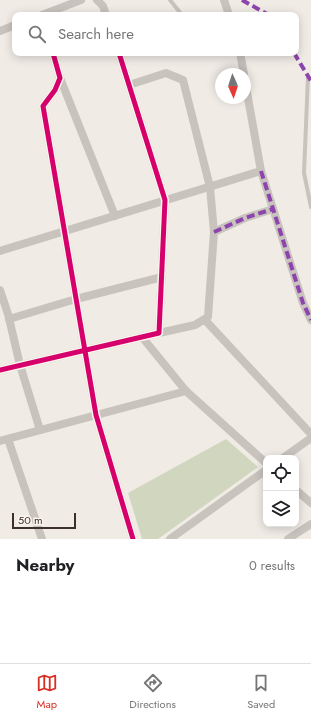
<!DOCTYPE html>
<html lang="en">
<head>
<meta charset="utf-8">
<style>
  body { margin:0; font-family:Jost,sans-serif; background:#f2f2f2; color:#202124 }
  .controls { position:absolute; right:12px; bottom:12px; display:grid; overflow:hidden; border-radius:8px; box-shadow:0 2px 10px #0003 }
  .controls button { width:36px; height:36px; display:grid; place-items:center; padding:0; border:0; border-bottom:1px solid #e0e0e0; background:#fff; color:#202124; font:20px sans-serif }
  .compass { position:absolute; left:215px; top:68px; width:36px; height:36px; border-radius:50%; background:#fff; box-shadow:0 2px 10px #0003; rotate:177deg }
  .scale { position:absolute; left:12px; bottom:10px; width:64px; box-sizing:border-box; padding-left:4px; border:2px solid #3b302b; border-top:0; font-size:11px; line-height:14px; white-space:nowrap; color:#3b302b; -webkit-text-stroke:3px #fbf5ee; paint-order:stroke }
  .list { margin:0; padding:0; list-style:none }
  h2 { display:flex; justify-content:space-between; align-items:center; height:52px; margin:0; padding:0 16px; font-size:17px }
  h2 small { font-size:13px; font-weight:400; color:#757577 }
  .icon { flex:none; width:22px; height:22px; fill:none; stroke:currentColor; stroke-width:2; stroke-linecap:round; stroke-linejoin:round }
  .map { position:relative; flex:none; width:311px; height:539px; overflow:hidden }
  .search { position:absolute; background:#fff; box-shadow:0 2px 10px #0003; left:12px; right:12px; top:12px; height:44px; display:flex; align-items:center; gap:10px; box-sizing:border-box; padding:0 14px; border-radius:8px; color:#757577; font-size:15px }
  .sheet { height:124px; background:#fff }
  nav { display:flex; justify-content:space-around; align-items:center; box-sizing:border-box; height:56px; border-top:1px solid #e0e0e0; background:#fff; font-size:11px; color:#757577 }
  nav a { display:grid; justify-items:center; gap:2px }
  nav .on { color:#d93025 }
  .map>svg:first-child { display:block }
  .green { fill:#d1d6bf }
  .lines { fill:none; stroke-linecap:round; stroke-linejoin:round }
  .service { stroke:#c9c3be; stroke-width:4 }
  .minor { stroke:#c9c3be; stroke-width:8 }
  .quiet { stroke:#8e44ad; stroke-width:4; stroke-dasharray:8 4; stroke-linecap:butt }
  .cycleway-casing { stroke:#fbf5ee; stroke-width:8 }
  .cycleway { stroke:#d6006c; stroke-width:5 }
</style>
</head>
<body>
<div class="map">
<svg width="311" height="539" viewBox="0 0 311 539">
  <rect width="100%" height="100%" fill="#f0ebe5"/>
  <polygon class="green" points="226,439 258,467 158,539 142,539 128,493"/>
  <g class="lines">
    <g class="service">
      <polyline points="170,0 182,15"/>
      <polyline points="308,76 304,173 311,207"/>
    </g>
    <g class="minor">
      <polyline points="97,0 103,6 106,15"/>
      <polyline points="224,0 229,15"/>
      <polyline points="42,15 81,0"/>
      <polyline points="0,31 15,25"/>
      <polyline points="53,53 60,78 55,90 43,106 96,415 133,539"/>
      <polyline points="240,53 244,74"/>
      <polyline points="60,78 115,216"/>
      <polyline points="245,81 261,171 303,303 311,320"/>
      <polyline points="129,85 166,73 183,80 210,187 214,232 208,317 195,325 159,333"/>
      <polyline points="214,232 245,218 273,209"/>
      <polyline points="0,251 261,171"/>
      <polyline points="0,290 8,314 20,365 40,430"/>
      <polyline points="9,319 76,299 162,277"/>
      <polyline points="205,320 311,434"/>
      <polyline points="142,337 186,391 266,463"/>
      <polyline points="0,370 159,333 165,200 119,53"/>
      <polyline points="8,439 42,539"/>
      <polyline points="0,441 186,391"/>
      <polyline points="283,458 311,438"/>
      <polyline points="296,490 311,503"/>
      <polyline points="170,539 266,470"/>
      <polyline points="288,539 311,524"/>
    </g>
    <g class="quiet">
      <polyline points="242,0 269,15"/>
      <polyline points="294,53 311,81"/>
      <polyline points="261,171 303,303 311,320"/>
      <polyline points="214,232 245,218 273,209"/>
    </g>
    <g class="cycleway-casing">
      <g id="cycleway">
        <polyline points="53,53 60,78 55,90 43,106 96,415 133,539"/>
        <polyline points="0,370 159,333 165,200 119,53"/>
      </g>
    </g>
    <use href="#cycleway" class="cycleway"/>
  </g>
</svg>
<div class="controls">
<button><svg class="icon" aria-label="locate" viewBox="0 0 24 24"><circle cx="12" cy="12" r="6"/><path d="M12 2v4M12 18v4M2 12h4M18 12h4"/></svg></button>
<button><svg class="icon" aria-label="layers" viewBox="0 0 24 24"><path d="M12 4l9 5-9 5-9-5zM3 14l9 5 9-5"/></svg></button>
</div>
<svg class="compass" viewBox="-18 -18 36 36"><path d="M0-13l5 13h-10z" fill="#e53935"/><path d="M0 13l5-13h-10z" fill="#757577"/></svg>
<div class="scale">50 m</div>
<div class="search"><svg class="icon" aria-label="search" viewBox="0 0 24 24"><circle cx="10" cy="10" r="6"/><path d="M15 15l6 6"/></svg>Search here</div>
</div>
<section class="sheet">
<h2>Nearby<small>0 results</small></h2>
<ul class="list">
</ul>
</section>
<nav>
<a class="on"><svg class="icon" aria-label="map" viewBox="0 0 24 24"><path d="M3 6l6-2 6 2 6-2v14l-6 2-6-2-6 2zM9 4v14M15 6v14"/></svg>Map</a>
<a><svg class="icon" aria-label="directions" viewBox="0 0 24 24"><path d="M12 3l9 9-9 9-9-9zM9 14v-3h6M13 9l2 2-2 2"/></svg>Directions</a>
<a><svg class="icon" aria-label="saved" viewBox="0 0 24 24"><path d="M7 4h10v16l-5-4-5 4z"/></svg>Saved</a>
</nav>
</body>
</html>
